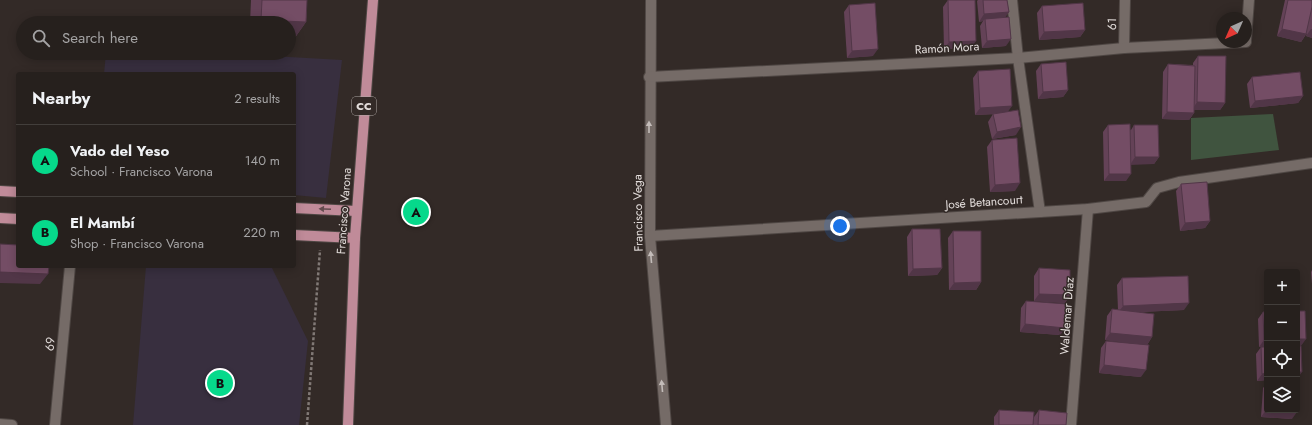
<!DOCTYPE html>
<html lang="en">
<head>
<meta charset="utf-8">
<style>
  body { margin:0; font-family:Jost,sans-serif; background:#322d2a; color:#f1f3f6 }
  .controls { position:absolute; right:12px; bottom:12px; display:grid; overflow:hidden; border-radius:4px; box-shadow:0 2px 10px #0003 }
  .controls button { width:36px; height:36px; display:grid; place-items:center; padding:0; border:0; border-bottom:1px solid #423e3b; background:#26201d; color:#f1f3f6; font:20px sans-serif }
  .compass { position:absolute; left:1216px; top:12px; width:36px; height:36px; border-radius:50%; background:#26201d; box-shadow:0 2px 10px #0003; rotate:225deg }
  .you { position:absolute; left:840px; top:226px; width:14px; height:14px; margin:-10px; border:3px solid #fff; border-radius:50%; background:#1a73e8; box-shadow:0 0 0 6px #1a73e833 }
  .badge { display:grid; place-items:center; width:26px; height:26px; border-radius:50%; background:#06d98b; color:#111; font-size:13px; font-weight:700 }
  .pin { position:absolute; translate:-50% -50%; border:2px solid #fff; box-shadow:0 1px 4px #0006 }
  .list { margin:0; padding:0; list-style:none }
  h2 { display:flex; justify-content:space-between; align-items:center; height:52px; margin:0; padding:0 16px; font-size:17px }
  h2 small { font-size:13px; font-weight:400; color:#a4a3a4 }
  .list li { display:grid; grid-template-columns:26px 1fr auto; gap:12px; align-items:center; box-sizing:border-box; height:72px; padding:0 16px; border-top:1px solid #423e3b }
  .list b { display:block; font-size:15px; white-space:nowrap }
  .list p { margin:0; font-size:13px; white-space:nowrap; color:#a4a3a4 }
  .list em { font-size:13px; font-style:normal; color:#a4a3a4 }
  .icon { flex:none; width:22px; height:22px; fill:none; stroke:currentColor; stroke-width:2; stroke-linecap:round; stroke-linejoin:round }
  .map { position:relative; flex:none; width:1312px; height:425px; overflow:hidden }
  .search { position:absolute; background:#26201d; box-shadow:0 2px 10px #0003; left:16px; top:16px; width:280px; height:44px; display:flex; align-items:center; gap:10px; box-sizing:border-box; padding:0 14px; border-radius:22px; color:#a4a3a4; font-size:15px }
  .panel { position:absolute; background:#26201d; box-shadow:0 2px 10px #0003; left:16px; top:72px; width:280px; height:196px; border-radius:4px }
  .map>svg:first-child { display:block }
  .commercial { fill:#382f3f }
  .green { fill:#40543f }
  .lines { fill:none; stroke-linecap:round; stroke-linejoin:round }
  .minor-casing { stroke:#4f4744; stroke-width:12 }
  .major-casing { stroke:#4f4744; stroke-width:12 }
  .path { stroke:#817976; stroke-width:2.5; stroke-dasharray:3 2; stroke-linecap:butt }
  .minor { stroke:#756b67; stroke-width:10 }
  .major { stroke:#c08b99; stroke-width:10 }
  .wall { fill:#644257 }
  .shaded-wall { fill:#513647 }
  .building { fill:#744d65; stroke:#513647 }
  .oneway { fill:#c3bcb9 }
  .oneway2 { fill:#644c4f }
  .labels { text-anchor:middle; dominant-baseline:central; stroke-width:3; stroke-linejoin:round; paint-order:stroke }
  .shield { fill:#332a27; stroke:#afa8a6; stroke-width:1 }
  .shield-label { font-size:11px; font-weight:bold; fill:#e4dedc }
  .street-label { font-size:12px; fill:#e4dedc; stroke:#332a27 }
</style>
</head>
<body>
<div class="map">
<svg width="1312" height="425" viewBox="0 0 1312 425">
  <rect width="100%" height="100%" fill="#332a27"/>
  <g class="commercial">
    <polygon points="106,53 219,53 342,60 326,198 294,195 294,74 104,74"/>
    <polygon points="146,266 271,266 308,341 299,425 133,425"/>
  </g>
  <polygon class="green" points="1273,114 1279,150 1191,160 1191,118"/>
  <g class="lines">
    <g class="minor-casing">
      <g id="minor">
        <polyline points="651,0 650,236 666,425"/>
        <polyline points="1012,0 1018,58 1040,212"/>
        <polyline points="1246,40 1249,0"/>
        <polyline points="1124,48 1125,0"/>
        <polyline points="649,77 1018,58 1124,48 1246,42"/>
        <polyline points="650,236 1088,209 1146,202 1157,188 1179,182 1312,163"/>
        <polyline points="0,424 12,425"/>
        <polyline points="55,425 70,266"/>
        <polyline points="1071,425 1088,209"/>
      </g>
    </g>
    <g class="major-casing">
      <g id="major">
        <polyline points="0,191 18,192"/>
        <polyline points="294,208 356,211"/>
        <polyline points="0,218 18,219"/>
        <polyline points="294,235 355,238"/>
        <polyline points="348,425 355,238 373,0"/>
      </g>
    </g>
    <polyline class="path" points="307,425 320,250"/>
    <use href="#minor" class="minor"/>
    <use href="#major" class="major"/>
  </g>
  <g class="wall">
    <polygon points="251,0 307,0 306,22 294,39 289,23 250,23"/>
    <polygon points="948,0 971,48 944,49 943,7"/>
    <polygon points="978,0 1007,0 1009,12 1005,17 1006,46 982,48 980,26 983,21 979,22 977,1"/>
    <polygon points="1285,0 1312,0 1312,38 1306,36 1307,33 1301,42 1277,36"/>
    <polygon points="849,5 873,56 847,58 844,12"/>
    <polygon points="1042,6 1085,30 1080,37 1039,40 1037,13"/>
    <polygon points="1198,56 1225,103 1220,110 1194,110 1194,113 1189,120 1162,119 1163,72 1168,64 1193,65 1193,63"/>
    <polygon points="1041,64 1068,90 1063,97 1038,99 1036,71"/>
    <polygon points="978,71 1008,112 1016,135 992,139 988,122 993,114 998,114 975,115 973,78"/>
    <polygon points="1252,77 1303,96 1298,103 1250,108 1247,84"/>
    <polygon points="1108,125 1131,130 1134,125 1159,157 1154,164 1131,164 1126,181 1104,181 1103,132"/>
    <polygon points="992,140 1015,191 990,192 987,147"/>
    <polygon points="1181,184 1210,221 1205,228 1180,231 1176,191"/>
    <polygon points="912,229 942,268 937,275 908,276 907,237"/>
    <polygon points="953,231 981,282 976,290 949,290 948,238"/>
    <polygon points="1039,268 1070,295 1065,303 1034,301 1034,276"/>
    <polygon points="1312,270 1312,284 1311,272"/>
    <polygon points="1122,278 1184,310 1139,312 1152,337 1147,345 1105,340 1107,316 1112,309 1118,310 1117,285"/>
    <polygon points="1026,301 1065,328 1060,335 1020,332 1021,308"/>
    <polygon points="1263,312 1267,312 1267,380 1257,381 1256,354 1261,347 1259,347 1258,319"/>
    <polygon points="1106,341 1141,377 1099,373 1101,348"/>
    <polygon points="1267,383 1267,410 1292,419 1261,417 1263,388"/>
    <polygon points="999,410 1033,425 994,425 994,417"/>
    <polygon points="1039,410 1066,425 1033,425 1034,417"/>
  </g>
  <g class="shaded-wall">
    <polygon points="1009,12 1004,19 985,19 983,21 979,22 984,14"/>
    <polygon points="261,20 306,22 294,39 289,39 289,23 259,23"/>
    <polygon points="1282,29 1306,34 1301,42 1277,36"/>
    <polygon points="1311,29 1312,29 1312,38 1306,36"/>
    <polygon points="1085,30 1080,37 1039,40 1044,32"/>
    <polygon points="1011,39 1006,46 982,48 987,41"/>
    <polygon points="976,41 971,48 944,49 949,42"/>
    <polygon points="878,49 873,56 847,58 852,51"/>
    <polygon points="1068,90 1063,97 1038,99 1043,92"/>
    <polygon points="1303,96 1298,103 1250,108 1255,101"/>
    <polygon points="1197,102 1225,103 1220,110 1192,110"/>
    <polygon points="1012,106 1007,113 975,115 980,108"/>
    <polygon points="1167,112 1194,113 1189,120 1162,119"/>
    <polygon points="1021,127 1016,135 992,139 997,132"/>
    <polygon points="1135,157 1159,157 1154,164 1130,165"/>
    <polygon points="1109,174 1131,174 1126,181 1104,181"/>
    <polygon points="1020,183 1015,191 990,192 995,185"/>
    <polygon points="1210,221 1205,228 1180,231 1185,223"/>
    <polygon points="942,268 937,275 908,276 913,269"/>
    <polygon points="0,272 48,274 40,284 0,283"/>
    <polygon points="981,282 976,290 949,290 954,283"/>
    <polygon points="1039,294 1070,295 1065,303 1034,301"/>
    <polygon points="1189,303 1184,310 1118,313 1123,306"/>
    <polygon points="1025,324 1065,328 1060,335 1020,332"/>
    <polygon points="1110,333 1152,337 1147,345 1105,340"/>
    <polygon points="1297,339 1306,339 1301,346 1297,346"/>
    <polygon points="1264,340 1267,340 1267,347 1259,347"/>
    <polygon points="1104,365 1146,370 1141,377 1099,373"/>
    <polygon points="1297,372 1302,372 1297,379"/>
    <polygon points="1267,373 1267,380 1257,381 1262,374"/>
    <polygon points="1266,410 1297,412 1292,419 1261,417"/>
  </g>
  <g class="building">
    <polygon points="262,0 307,0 306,22 261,20"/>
    <polygon points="948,0 975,0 976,41 949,42"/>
    <polygon points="983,0 1007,0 1009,12 984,14"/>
    <polygon points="1288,0 1312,0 1312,7 1306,34 1282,29"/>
    <polygon points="875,3 878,49 852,51 849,5"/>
    <polygon points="1083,3 1085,30 1044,32 1042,6"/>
    <polygon points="1009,17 1011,39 987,41 985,19"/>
    <polygon points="1198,56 1226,56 1225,103 1197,102"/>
    <polygon points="1066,62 1068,90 1043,92 1041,64"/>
    <polygon points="1168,64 1195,66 1194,113 1167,112"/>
    <polygon points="1010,69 1012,106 980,108 978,71"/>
    <polygon points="1300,72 1303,96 1255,101 1252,77"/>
    <polygon points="1018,110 1021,127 997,132 993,114"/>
    <polygon points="1130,124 1131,174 1109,174 1108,125"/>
    <polygon points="1134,125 1158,125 1159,157 1135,157"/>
    <polygon points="1017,138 1020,183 995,185 992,140"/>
    <polygon points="1207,182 1210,221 1185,223 1181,184"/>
    <polygon points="912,229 940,229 942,268 913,269"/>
    <polygon points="953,231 981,231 981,282 954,283"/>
    <polygon points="0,244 18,245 18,266 49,266 48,274 0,272"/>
    <polygon points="1039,268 1070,270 1070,295 1039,294"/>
    <polygon points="1188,276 1189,303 1123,306 1122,278"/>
    <polygon points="1026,301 1067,304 1065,328 1025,324"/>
    <polygon points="1112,309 1154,314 1152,337 1110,333"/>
    <polygon points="1297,311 1305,311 1306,339 1297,339"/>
    <polygon points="1263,312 1267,312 1267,340 1264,340"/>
    <polygon points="1106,341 1149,345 1146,370 1104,365"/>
    <polygon points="1297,346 1301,346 1302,372 1297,372"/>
    <polygon points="1261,347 1267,347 1267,373 1262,374"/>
    <polygon points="1297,383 1299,383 1297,412 1271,410 1297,410"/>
    <polygon points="999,410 1034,412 1033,425 999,425"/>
    <polygon points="1039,410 1067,413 1066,425 1038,425"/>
  </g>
  <defs><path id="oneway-solid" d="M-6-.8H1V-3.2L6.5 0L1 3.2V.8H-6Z"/></defs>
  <g class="oneway">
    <use href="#oneway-solid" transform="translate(649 127) rotate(-90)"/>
    <use href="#oneway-solid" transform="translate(651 257) rotate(-95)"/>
    <use href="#oneway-solid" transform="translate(662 386) rotate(-95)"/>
  </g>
  <use class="oneway2" href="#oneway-solid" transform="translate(325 209) rotate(-177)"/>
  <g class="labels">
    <rect class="shield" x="352" y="97" width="24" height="18" rx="3"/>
    <g class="shield-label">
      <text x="364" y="106">CC</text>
    </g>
    <g class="street-label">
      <text transform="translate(1112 24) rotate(-89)">61</text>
      <text transform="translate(947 48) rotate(-3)">Ramón Mora</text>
      <text transform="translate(984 202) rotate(-4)">José Betancourt</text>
      <text transform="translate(344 211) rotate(-86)">Francisco Varona</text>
      <text transform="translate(638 213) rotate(-91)">Francisco Vega</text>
      <text transform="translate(1067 316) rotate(-86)">Waldemar Díaz</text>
      <text transform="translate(50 344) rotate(-85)">69</text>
    </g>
  </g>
</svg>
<div class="controls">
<button>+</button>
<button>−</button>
<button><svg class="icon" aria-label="locate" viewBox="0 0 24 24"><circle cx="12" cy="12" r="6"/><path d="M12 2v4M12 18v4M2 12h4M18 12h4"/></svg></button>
<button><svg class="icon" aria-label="layers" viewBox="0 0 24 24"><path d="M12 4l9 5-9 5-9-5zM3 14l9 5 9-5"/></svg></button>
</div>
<svg class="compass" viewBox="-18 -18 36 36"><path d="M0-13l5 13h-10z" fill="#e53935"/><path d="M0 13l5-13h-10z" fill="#a4a3a4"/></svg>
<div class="you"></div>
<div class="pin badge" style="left:416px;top:212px">A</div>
<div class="pin badge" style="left:220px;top:383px">B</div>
<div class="search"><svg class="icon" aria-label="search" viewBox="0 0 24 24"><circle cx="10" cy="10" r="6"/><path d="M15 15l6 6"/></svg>Search here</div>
<section class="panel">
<h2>Nearby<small>2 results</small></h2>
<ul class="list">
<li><span class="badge">A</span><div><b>Vado del Yeso</b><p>School · Francisco Varona</p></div><em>140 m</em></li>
<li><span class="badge">B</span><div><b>El Mambí</b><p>Shop · Francisco Varona</p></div><em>220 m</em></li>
</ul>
</section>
</div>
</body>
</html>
